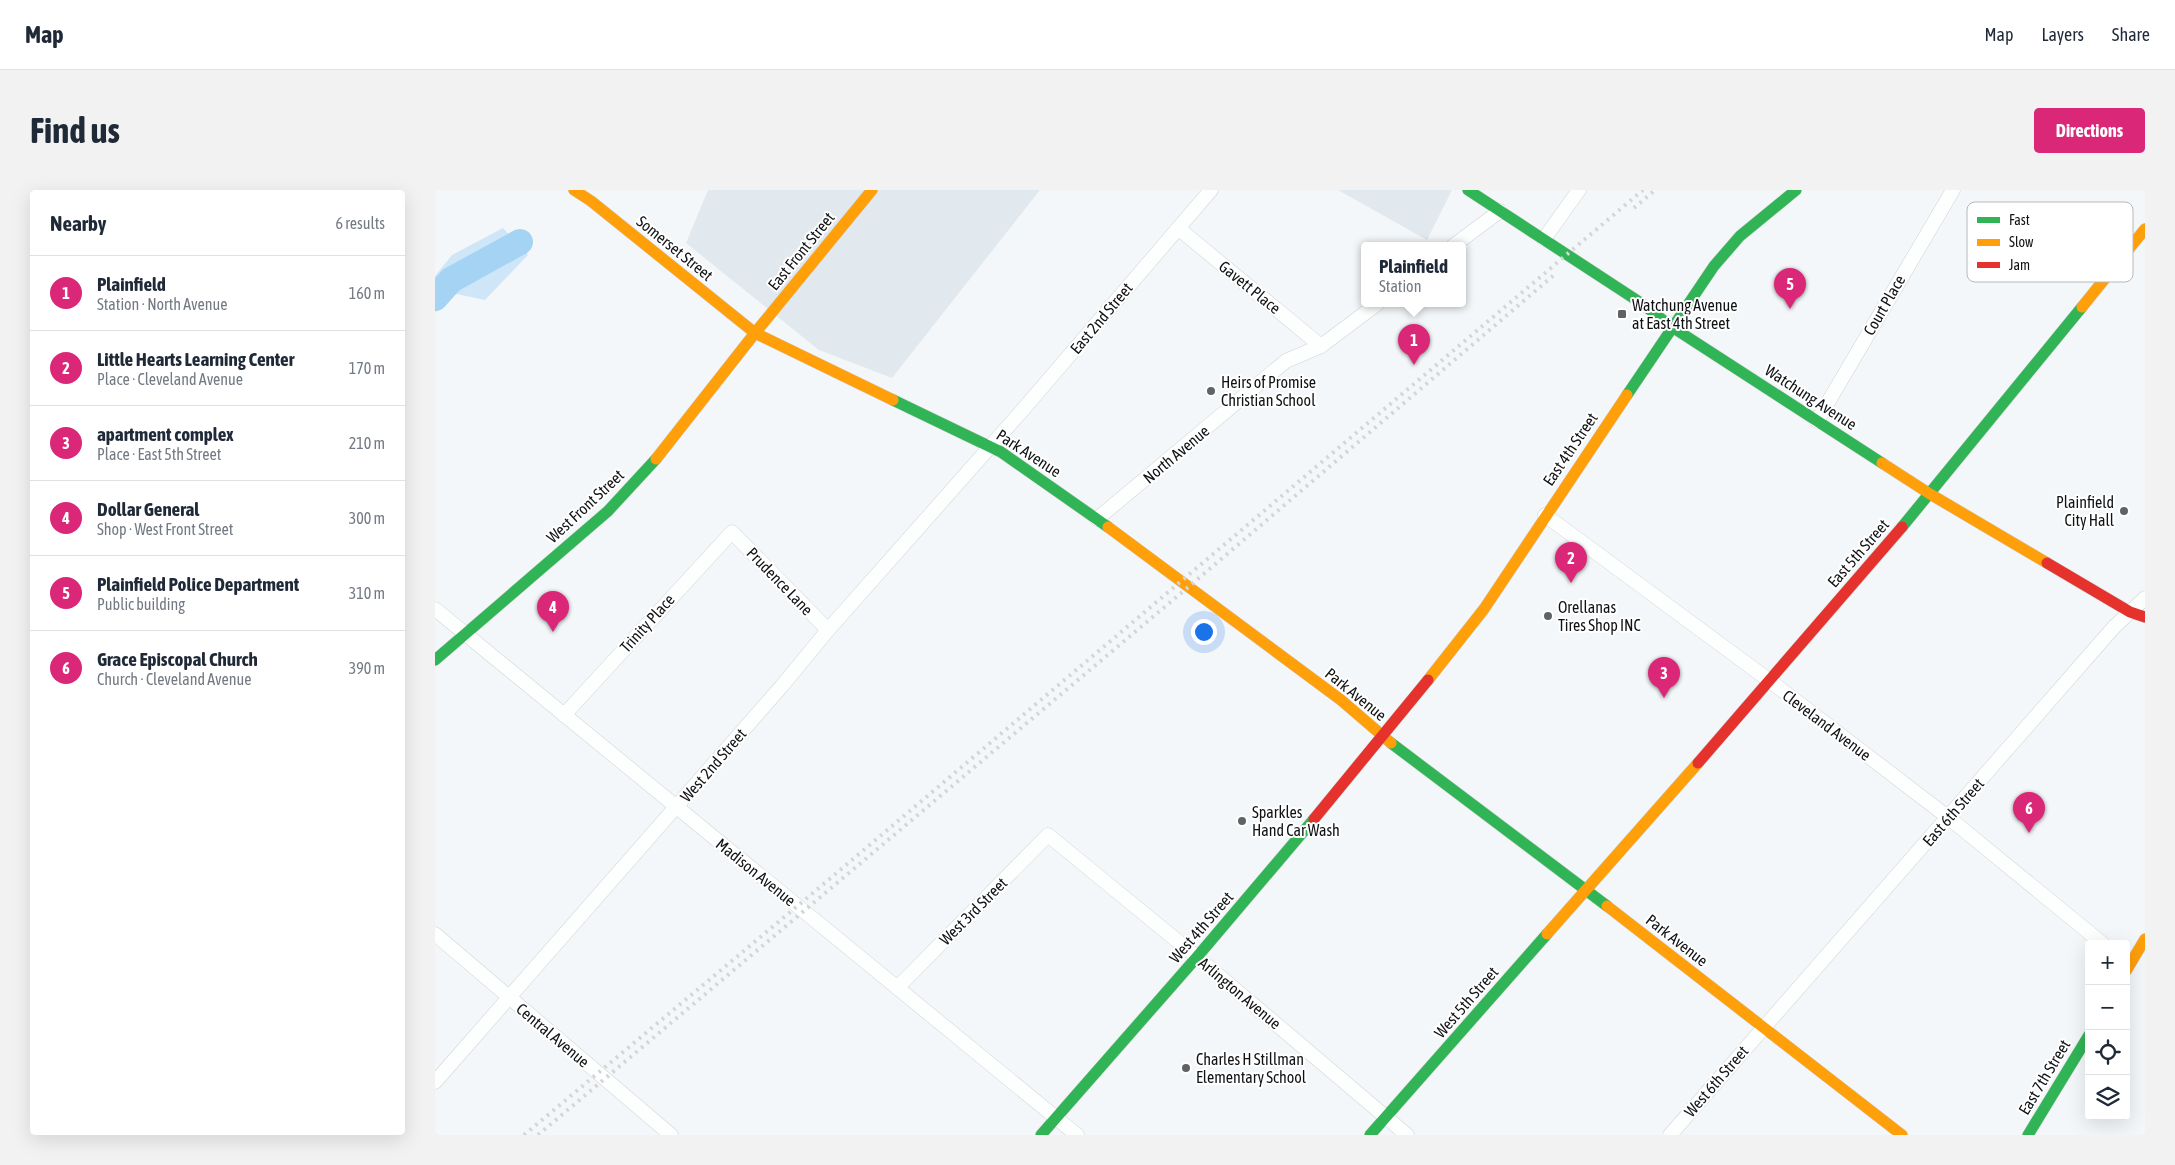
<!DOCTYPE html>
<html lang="en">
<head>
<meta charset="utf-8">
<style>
  body { margin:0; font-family:"Asap Condensed",sans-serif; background:#f2f2f3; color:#1f2937 }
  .controls { position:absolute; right:15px; bottom:15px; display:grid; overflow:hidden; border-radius:5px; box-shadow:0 5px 20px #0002 }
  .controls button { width:45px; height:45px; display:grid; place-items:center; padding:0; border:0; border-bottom:1px solid #e0e1e3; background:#fff; color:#1f2937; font:25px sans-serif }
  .you { position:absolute; left:768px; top:441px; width:18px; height:18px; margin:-12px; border:4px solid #fff; border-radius:50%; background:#1a73e8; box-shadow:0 0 0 8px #1a73e833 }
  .badge { display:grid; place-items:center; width:32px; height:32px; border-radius:50%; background:#db2777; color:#fff; font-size:16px; font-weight:700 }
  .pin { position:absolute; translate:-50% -41px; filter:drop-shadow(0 1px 2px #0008) }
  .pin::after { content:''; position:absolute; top:26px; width:18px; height:15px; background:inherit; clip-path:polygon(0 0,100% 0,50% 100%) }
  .popup { position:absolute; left:926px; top:52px; width:105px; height:65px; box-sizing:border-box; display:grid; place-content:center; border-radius:5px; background:#fff; filter:drop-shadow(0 1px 4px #0005); font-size:16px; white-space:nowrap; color:#747a83 }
  .popup b { font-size:19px; color:#1f2937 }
  .popup::after { content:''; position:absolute; left:50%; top:100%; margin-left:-10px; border:10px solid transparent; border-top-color:#fff }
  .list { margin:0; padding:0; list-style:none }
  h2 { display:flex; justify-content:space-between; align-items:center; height:65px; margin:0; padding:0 20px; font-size:21px }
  h2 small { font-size:16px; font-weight:400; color:#747a83 }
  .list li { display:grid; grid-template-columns:32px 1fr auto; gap:15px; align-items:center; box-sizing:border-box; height:75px; padding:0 20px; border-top:1px solid #e0e1e3 }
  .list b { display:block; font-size:19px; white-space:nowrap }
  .list p { margin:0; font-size:16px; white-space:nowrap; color:#747a83 }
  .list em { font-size:16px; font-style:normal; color:#747a83 }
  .icon { flex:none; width:28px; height:28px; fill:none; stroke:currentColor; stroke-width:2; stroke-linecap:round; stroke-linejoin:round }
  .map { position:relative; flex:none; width:1710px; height:945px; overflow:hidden; border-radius:5px }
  header { display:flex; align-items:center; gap:30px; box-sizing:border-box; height:70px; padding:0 25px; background:#fff; border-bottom:1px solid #e0e1e3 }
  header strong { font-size:24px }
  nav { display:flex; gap:28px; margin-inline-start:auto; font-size:18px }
  .intro { display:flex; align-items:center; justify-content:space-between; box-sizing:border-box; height:120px; padding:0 30px }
  h1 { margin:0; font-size:35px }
  .button { padding:12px 22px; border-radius:5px; background:#db2777; color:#fff; font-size:18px; font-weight:700 }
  main { display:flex; gap:30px; padding:0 30px }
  aside { flex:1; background:#fff; border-radius:5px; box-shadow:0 5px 20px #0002 }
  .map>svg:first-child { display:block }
  .built { fill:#e1e9ee }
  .green { fill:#cee6f8 }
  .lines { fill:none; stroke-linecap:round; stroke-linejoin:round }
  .river { stroke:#a4d3f4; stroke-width:26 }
  .street-casing { stroke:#d1d3d5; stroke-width:15 }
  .fast-casing { stroke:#d1d3d5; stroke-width:12 }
  .slow-casing { stroke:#d1d3d5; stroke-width:12 }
  .jam-casing { stroke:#d1d3d5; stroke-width:12 }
  .street { stroke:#fdfefe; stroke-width:14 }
  .fast { stroke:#30b455; stroke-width:11 }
  .slow { stroke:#ff9f0a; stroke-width:11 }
  .jam { stroke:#e5322d; stroke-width:11 }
  .rail { stroke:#d5d5d6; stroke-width:4; stroke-dasharray:2.5 5; stroke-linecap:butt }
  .poi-dot { fill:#606264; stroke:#fff; stroke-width:2 }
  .labels { text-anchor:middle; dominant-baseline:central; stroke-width:4; stroke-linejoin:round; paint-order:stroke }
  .street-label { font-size:16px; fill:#111214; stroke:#fff }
  .poi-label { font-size:16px; fill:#111214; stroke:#fff; text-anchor:start }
  .key { fill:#fff; stroke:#b8b8b8; stroke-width:1 }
  .key-label { font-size:14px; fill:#111214 }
</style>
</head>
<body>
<header>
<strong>Map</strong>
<nav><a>Map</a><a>Layers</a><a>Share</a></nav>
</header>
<div class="intro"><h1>Find us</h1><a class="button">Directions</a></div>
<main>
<aside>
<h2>Nearby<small>6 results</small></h2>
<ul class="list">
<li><span class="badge">1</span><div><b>Plainfield</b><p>Station · North Avenue</p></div><em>160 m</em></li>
<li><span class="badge">2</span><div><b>Little Hearts Learning Center</b><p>Place · Cleveland Avenue</p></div><em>170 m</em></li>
<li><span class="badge">3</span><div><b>apartment complex</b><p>Place · East 5th Street</p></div><em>210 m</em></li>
<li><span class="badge">4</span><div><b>Dollar General</b><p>Shop · West Front Street</p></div><em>300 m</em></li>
<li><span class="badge">5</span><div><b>Plainfield Police Department</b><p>Public building</p></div><em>310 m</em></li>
<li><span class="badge">6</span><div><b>Grace Episcopal Church</b><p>Church · Cleveland Avenue</p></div><em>390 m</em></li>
</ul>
</aside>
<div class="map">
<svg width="1710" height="945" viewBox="0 0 1710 945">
  <rect width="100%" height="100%" fill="#f4f7f9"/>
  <g class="built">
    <polygon points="273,0 605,0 457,188 384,160 251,53"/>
    <polygon points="903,0 1017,0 992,50"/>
  </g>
  <polygon class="green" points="68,38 93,65 50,110 17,103 0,123 0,86 17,65"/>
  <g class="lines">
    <polyline class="river" points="0,108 16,90 85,52"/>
    <g class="street-casing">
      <g id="street">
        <polyline points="743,38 886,156"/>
        <polyline points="1109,49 1144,0"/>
        <polyline points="1018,56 1065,21"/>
        <polyline points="1382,231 1518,0"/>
        <polyline points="1110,325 1335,491 1514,628 1668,754"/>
        <polyline points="662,329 851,171 886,156 942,114"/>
        <polyline points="0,419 642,945"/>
        <polyline points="129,525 297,342 393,440"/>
        <polyline points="0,744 236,945"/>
        <polyline points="462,798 613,645 762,767 972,945"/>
        <polyline points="0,892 346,497 393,440 585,223 776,0"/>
        <polyline points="1235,945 1679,437 1710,408"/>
      </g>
    </g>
    <g class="fast-casing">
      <g id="fast">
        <polyline points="1033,0 1206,113 1237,137 1447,273"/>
        <polyline points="1192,205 1279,76 1305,46 1361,0"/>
        <polyline points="458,210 566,262 673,337"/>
        <polyline points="1467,337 1647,117"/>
        <polyline points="0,470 173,321 221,269"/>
        <polyline points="956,553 1172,716"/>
        <polyline points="606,945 762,767 879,629"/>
        <polyline points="935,945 1112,744"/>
        <polyline points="1593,945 1654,845"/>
      </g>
    </g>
    <g class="slow-casing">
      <g id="slow">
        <polyline points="139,0 156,11 320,143 458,210"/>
        <polyline points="1647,117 1710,39"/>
        <polyline points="221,269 320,143 437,0"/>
        <polyline points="1447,273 1495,304 1612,373"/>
        <polyline points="673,337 906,510 956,553"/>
        <polyline points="993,490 1049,419 1192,205"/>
        <polyline points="1172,716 1467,945"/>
        <polyline points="1112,744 1263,573"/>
        <polyline points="1691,781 1710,749"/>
      </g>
    </g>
    <g class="jam-casing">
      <g id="jam">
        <polyline points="1612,373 1695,422 1710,427"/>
        <polyline points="1263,573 1467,337"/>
        <polyline points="879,629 993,490"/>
      </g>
    </g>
    <use href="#street" class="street"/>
    <use href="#fast" class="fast"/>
    <use href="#slow" class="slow"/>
    <use href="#jam" class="jam"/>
    <g class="rail">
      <polyline points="1199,18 1220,0"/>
      <polyline points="89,945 372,708 1208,0"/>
      <polyline points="103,945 764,388 1119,85"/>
    </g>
  </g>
  <g class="poi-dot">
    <rect x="1182" y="119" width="10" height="10" rx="2.5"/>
    <circle cx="776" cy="201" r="5"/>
    <circle cx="1689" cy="321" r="5"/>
    <circle cx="1113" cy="426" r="5"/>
    <circle cx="807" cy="631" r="5"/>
    <circle cx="751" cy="878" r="5"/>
  </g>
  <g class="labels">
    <g class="street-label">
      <text transform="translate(240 58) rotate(39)">Somerset Street</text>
      <text transform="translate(366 61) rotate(-51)">East Front Street</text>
      <text transform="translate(815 97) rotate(39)">Gavett Place</text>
      <text transform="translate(1449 115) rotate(-60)">Court Place</text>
      <text transform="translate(666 128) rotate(-50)">East 2nd Street</text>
      <text transform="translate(1376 207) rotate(33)">Watchung Avenue</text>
      <text transform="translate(1135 259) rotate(-56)">East 4th Street</text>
      <text transform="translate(594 263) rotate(33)">Park Avenue</text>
      <text transform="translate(741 264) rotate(-40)">North Avenue</text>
      <text transform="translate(150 316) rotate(-43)">West Front Street</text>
      <text transform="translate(1423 363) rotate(-49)">East 5th Street</text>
      <text transform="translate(345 391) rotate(46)">Prudence Lane</text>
      <text transform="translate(212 433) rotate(-48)">Trinity Place</text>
      <text transform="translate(921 504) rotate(39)">Park Avenue</text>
      <text transform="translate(1392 535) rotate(37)">Cleveland Avenue</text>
      <text transform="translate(278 575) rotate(-49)">West 2nd Street</text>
      <text transform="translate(1518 622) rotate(-49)">East 6th Street</text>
      <text transform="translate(321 682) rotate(39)">Madison Avenue</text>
      <text transform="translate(538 721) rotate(-45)">West 3rd Street</text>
      <text transform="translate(766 737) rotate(-49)">West 4th Street</text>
      <text transform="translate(1242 750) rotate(38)">Park Avenue</text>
      <text transform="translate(805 803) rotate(40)">Arlington Avenue</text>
      <text transform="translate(1031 812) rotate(-49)">West 5th Street</text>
      <text transform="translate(118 845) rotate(40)">Central Avenue</text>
      <text transform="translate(1609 887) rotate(-59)">East 7th Street</text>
      <text transform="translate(1281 891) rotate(-49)">West 6th Street</text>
    </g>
    <g class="poi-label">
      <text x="1197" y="115">Watchung Avenue<tspan x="1197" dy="18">at East 4th Street</tspan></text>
      <text x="786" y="192">Heirs of Promise<tspan x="786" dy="18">Christian School</tspan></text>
      <text x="1679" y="312" text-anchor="end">Plainfield<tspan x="1679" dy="18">City Hall</tspan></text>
      <text x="1123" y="417">Orellanas<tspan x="1123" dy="18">Tires Shop INC</tspan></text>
      <text x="817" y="622">Sparkles<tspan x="817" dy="18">Hand Car Wash</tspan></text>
      <text x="761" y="869">Charles H Stillman<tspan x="761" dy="18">Elementary School</tspan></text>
    </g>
  </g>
  <rect x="1532" y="12" width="166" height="80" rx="8" class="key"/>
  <rect x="1542" y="27" width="23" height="6" fill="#30b455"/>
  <rect x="1542" y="49" width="23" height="7" fill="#ff9f0a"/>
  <rect x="1542" y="72" width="23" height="6" fill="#e5322d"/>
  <g class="key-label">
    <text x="1574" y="35">Fast</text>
    <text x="1574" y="57">Slow</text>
    <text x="1574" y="80">Jam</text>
  </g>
</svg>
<div class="controls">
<button>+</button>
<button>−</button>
<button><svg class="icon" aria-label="locate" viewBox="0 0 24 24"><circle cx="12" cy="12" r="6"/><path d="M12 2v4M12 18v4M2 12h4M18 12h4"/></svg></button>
<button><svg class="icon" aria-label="layers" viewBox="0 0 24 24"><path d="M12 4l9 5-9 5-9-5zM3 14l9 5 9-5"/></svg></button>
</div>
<div class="you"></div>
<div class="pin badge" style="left:979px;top:175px">1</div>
<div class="popup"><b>Plainfield</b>Station</div>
<div class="pin badge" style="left:1136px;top:393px">2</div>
<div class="pin badge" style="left:1229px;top:508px">3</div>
<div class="pin badge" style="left:118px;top:442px">4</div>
<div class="pin badge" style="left:1355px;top:119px">5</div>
<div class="pin badge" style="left:1594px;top:643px">6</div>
</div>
</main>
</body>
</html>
